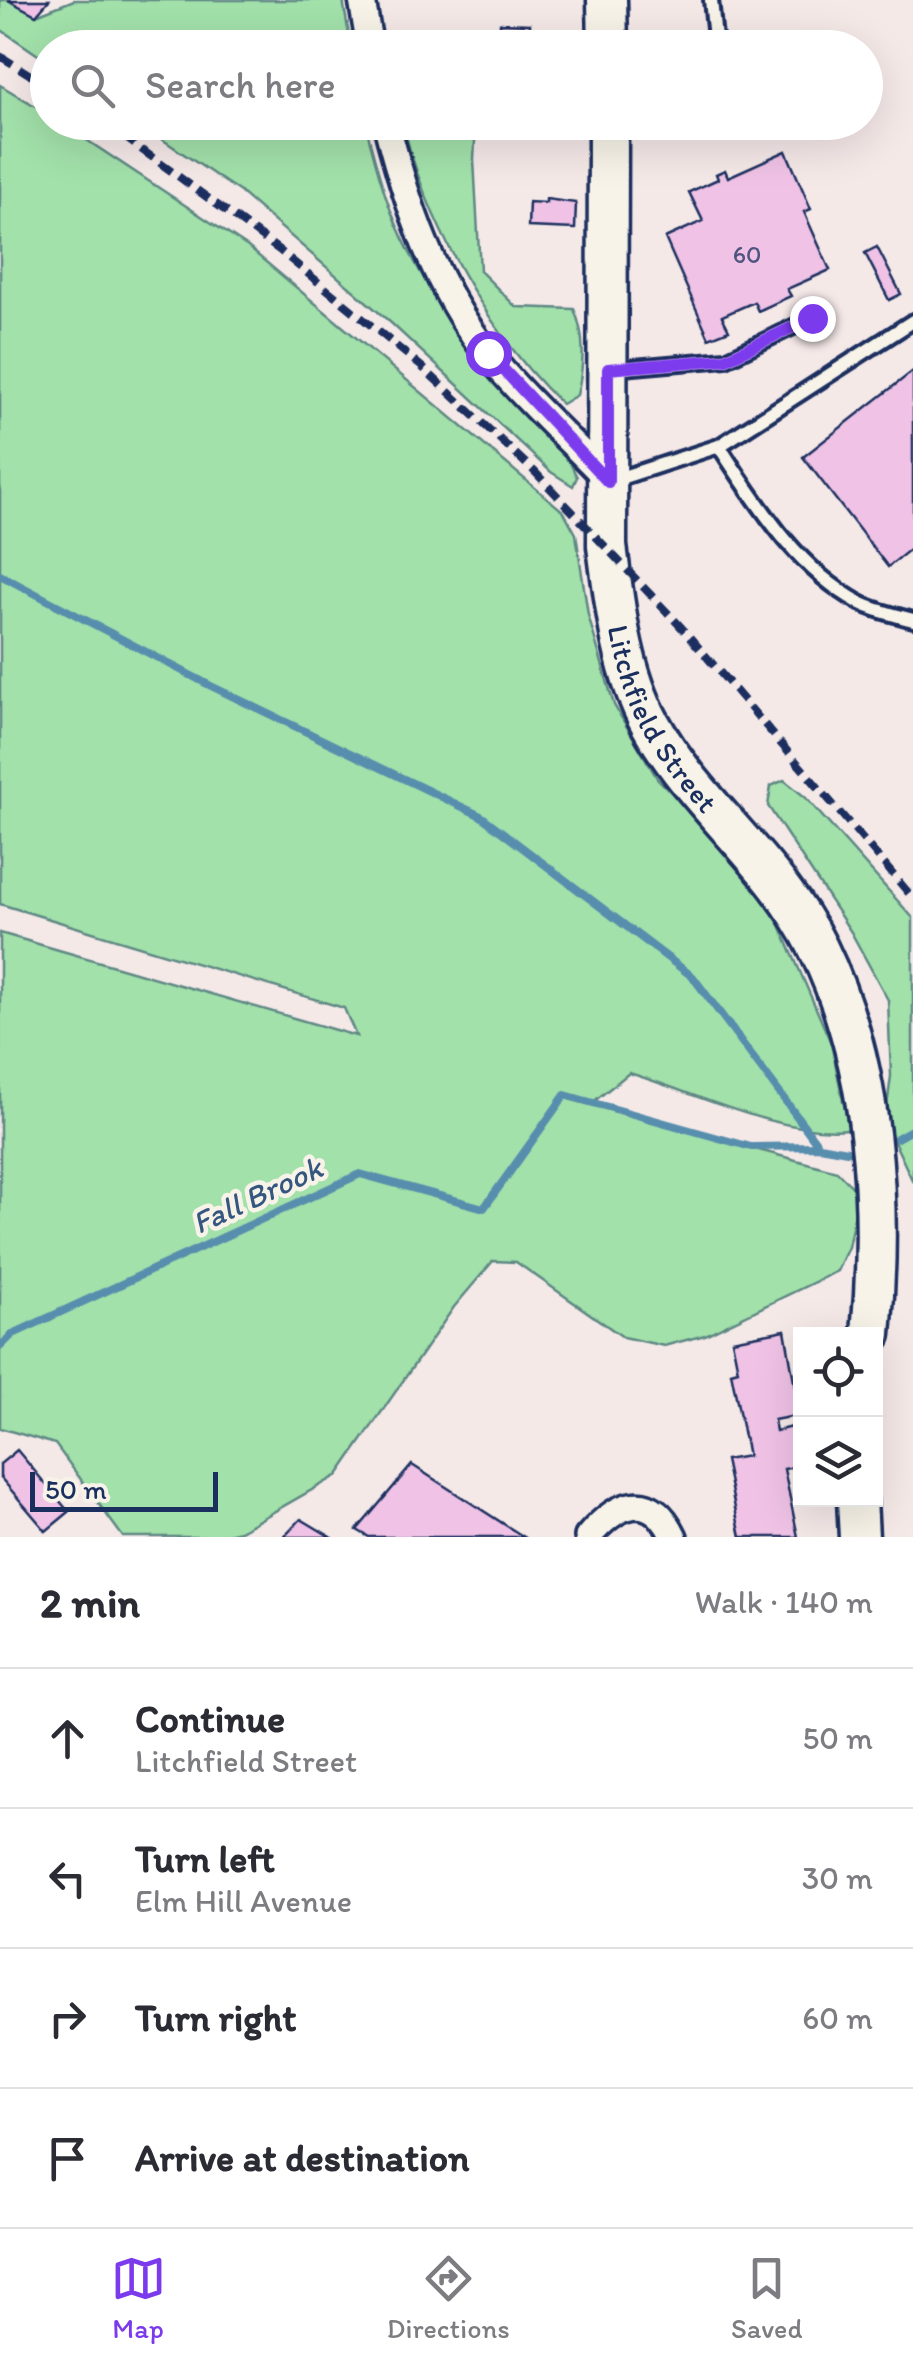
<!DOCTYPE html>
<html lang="en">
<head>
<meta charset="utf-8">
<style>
  body { margin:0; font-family:Itim,sans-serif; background:#f7f7f7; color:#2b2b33 }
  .controls { position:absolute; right:30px; bottom:30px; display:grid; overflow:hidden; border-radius:0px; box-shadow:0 10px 40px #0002 }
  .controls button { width:90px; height:90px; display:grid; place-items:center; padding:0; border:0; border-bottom:2px solid #e1e1e2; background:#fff; color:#2b2b33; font:50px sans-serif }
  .scale { position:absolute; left:30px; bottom:25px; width:188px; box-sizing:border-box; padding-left:10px; border:5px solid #1b2f5e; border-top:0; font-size:28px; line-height:35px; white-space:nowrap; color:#1b2f5e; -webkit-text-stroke:8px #f7f3e8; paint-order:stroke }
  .stop { position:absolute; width:30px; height:30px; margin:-22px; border:8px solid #7c3aed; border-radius:50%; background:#fff }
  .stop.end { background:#7c3aed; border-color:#fff; box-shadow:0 2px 10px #0008 }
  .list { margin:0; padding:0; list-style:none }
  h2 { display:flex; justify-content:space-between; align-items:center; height:130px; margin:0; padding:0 40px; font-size:42px }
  h2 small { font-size:32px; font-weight:400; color:#7c7c81 }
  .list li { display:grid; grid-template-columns:65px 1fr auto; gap:30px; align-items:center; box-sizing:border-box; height:140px; padding:0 40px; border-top:2px solid #e1e1e2 }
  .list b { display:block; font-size:38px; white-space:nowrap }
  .list p { margin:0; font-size:32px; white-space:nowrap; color:#7c7c81 }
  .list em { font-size:32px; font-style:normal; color:#7c7c81 }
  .icon { flex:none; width:55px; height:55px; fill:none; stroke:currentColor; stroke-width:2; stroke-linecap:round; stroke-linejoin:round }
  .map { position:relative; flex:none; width:913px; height:1537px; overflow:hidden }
  .search { position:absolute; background:#fff; box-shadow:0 10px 40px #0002; left:30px; right:30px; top:30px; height:110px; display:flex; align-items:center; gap:25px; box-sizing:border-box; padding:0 35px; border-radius:55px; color:#7c7c81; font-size:38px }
  .sheet { height:690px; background:#fff }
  nav { display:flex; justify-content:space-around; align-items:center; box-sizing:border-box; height:140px; border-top:2px solid #e1e1e2; background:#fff; font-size:28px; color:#7c7c81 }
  nav a { display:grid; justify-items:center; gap:5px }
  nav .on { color:#7c3aed }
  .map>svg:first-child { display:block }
  .green { fill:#a2e1aa; stroke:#5e8884; stroke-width:2.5 }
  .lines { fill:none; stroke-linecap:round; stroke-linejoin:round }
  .stream { stroke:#598ead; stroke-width:8 }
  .building { fill:#efc2e6; stroke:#1b2f5e; stroke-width:2.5 }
  .service-casing { stroke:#1b2f5e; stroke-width:20 }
  .minor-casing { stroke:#1b2f5e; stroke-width:32 }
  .secondary-casing { stroke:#1b2f5e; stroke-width:45 }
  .service { stroke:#f7f3e8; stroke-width:12 }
  .minor { stroke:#f7f3e8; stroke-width:25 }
  .secondary { stroke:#f7f3e8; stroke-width:38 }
  .rail { stroke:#1b2f5e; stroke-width:8; stroke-dasharray:15 8; stroke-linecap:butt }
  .route { stroke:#7c3aed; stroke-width:12 }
  .labels { text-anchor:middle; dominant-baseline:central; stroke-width:9; stroke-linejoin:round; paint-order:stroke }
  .number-label { font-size:25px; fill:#505480 }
  .street-label { font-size:30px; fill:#1b2f5e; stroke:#f7f3e8 }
  .water-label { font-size:32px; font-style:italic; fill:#35567f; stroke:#f7f3e8 }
</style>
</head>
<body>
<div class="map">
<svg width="913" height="1537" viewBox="0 0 913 1537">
  <rect width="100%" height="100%" fill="#f5e9e8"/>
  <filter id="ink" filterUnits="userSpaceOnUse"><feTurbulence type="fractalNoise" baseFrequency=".01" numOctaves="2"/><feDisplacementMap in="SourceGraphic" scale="20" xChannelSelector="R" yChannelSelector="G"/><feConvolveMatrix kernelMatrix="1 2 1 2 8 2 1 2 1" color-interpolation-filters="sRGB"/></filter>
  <g filter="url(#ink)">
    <g class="green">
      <polygon points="0,0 8,0 36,15 74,0 343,0 351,47 48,48 47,61 0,29"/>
      <path d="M 0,85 L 47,113 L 48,122 L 61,123 L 248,247 L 564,512 L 576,534 L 588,615 L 614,705 L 657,778 L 729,852 L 779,923 L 831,1043 L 849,1129 C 779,1136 696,1093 629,1073 L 592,1103 L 565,1098 L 837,1171 L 859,1194 L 848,1247 L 837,1271 L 705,1335 L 664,1346 L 623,1337 L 516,1262 L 493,1261 L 454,1307 L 338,1475 L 240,1531 L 214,1537 L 123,1537 L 55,1444 L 0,1428 L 0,933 L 356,1036 L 344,1008 L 0,904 Z"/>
      <path d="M 138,123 L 365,123 C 373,152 380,183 391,211 C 429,308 500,386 569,461 L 577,477 L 573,486 L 551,472 L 391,323 L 240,192 Z"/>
      <path d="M 403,123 L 476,123 L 474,159 L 480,271 L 516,307 L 574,309 C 586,338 584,365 577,395 L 562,404 C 491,338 424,218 403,123 Z"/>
      <polygon points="784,780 805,797 913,918 913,1182 885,1122 891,1076 888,1000 851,932 768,806 771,786"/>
    </g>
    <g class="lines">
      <g class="stream">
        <polyline points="0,575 211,686 481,816 693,977 819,1146"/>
        <polyline points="897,1138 913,1129"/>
        <polyline points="0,1347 13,1334 360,1174 484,1208 565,1095 751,1147 819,1146 847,1151"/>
      </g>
    </g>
    <g class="building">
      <polygon points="8,0 49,0 36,15"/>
      <polygon points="500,23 530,24 530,40 500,39"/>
      <polygon points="534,34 557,36 557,48 533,48"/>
      <polygon points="786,151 811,209 804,212 830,270 787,289 791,296 758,311 754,302 722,316 729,330 709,338 665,238 703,221 689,192 718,179 716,174 725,170 728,177"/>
      <polygon points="546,199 576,203 575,229 528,227 529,202 546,203"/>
      <polygon points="877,247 901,294 889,300 865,253"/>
      <polygon points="913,371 913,547 888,567 803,457"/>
      <polygon points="785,1330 800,1415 774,1420 776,1431 791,1427 799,1466 784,1469 798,1537 741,1537 725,1460 748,1456 731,1372 738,1370 732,1340"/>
      <polygon points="17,1450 69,1512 46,1531 0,1477 0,1464"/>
      <polygon points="412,1465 524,1537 369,1537 357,1530"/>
      <polygon points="301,1519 331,1537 284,1537"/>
    </g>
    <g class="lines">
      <g class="service-casing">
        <g id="service">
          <polyline points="711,0 716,48"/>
          <polyline points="751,122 756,122"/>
          <polyline points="614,125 651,122"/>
          <polyline points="611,369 726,359 812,318"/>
          <path d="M 719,446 C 758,505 796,568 860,603 C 876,611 896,615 913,620"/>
          <polyline points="611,481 719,446 913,321"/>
        </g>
      </g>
      <g class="minor-casing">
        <g id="minor">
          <polyline points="362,0 370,48"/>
          <path d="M 386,122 C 407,205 434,285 487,353 C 523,398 569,439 609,481"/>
          <path d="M 588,1537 C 617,1503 651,1487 674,1537"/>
        </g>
      </g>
      <g class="secondary-casing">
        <g id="secondary">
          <polyline points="607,0 608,48"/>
          <path id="s1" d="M 608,122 L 607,546 C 615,606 621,669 650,723 C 695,805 776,862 818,948 C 875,1064 883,1207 871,1334"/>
          <polyline points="857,1500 859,1537"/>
        </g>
      </g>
      <use href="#service" class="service"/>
      <use href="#minor" class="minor"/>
      <use href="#secondary" class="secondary"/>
      <g class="rail">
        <polyline points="0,56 48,86"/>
        <polyline points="104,122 279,250 422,367 535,472 682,628 913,898"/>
      </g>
    </g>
  </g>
  <g class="lines" filter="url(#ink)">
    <polyline class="route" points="488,353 608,482 608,369 726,359 812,318"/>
  </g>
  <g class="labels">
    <g class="number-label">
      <text x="747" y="254">60</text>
    </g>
    <g class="street-label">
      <text stroke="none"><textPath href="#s1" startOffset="608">Litchfield Street</textPath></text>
    </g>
    <g class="water-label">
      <text transform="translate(257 1195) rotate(-25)">Fall Brook</text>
    </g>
  </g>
</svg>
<div class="controls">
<button><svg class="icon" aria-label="locate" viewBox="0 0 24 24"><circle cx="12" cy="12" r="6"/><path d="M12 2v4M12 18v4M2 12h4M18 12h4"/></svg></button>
<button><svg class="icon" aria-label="layers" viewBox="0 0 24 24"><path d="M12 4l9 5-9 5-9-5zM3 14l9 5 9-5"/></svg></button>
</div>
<div class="scale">50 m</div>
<div class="stop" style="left:488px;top:353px"></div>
<div class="stop end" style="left:812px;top:318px"></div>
<div class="search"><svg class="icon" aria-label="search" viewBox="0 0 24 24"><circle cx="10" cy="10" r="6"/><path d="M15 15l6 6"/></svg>Search here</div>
</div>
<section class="sheet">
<h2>2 min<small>Walk · 140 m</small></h2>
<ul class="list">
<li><svg class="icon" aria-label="ahead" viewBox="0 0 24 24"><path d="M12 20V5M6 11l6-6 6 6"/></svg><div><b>Continue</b><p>Litchfield Street</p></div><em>50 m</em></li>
<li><svg class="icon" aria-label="left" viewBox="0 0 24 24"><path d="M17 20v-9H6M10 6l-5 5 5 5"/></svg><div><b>Turn left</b><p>Elm Hill Avenue</p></div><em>30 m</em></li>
<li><svg class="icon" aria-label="right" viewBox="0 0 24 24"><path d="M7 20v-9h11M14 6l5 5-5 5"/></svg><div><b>Turn right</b></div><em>60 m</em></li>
<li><svg class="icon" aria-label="arrive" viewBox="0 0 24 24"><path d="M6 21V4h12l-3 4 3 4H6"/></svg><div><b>Arrive at destination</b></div></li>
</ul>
</section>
<nav>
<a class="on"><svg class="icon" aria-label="map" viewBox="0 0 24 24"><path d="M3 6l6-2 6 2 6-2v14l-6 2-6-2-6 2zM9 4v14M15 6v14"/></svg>Map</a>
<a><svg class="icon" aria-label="directions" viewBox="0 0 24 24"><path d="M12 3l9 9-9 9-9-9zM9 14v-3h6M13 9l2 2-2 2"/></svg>Directions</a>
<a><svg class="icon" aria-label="saved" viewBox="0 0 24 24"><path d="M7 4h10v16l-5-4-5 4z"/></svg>Saved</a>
</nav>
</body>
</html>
